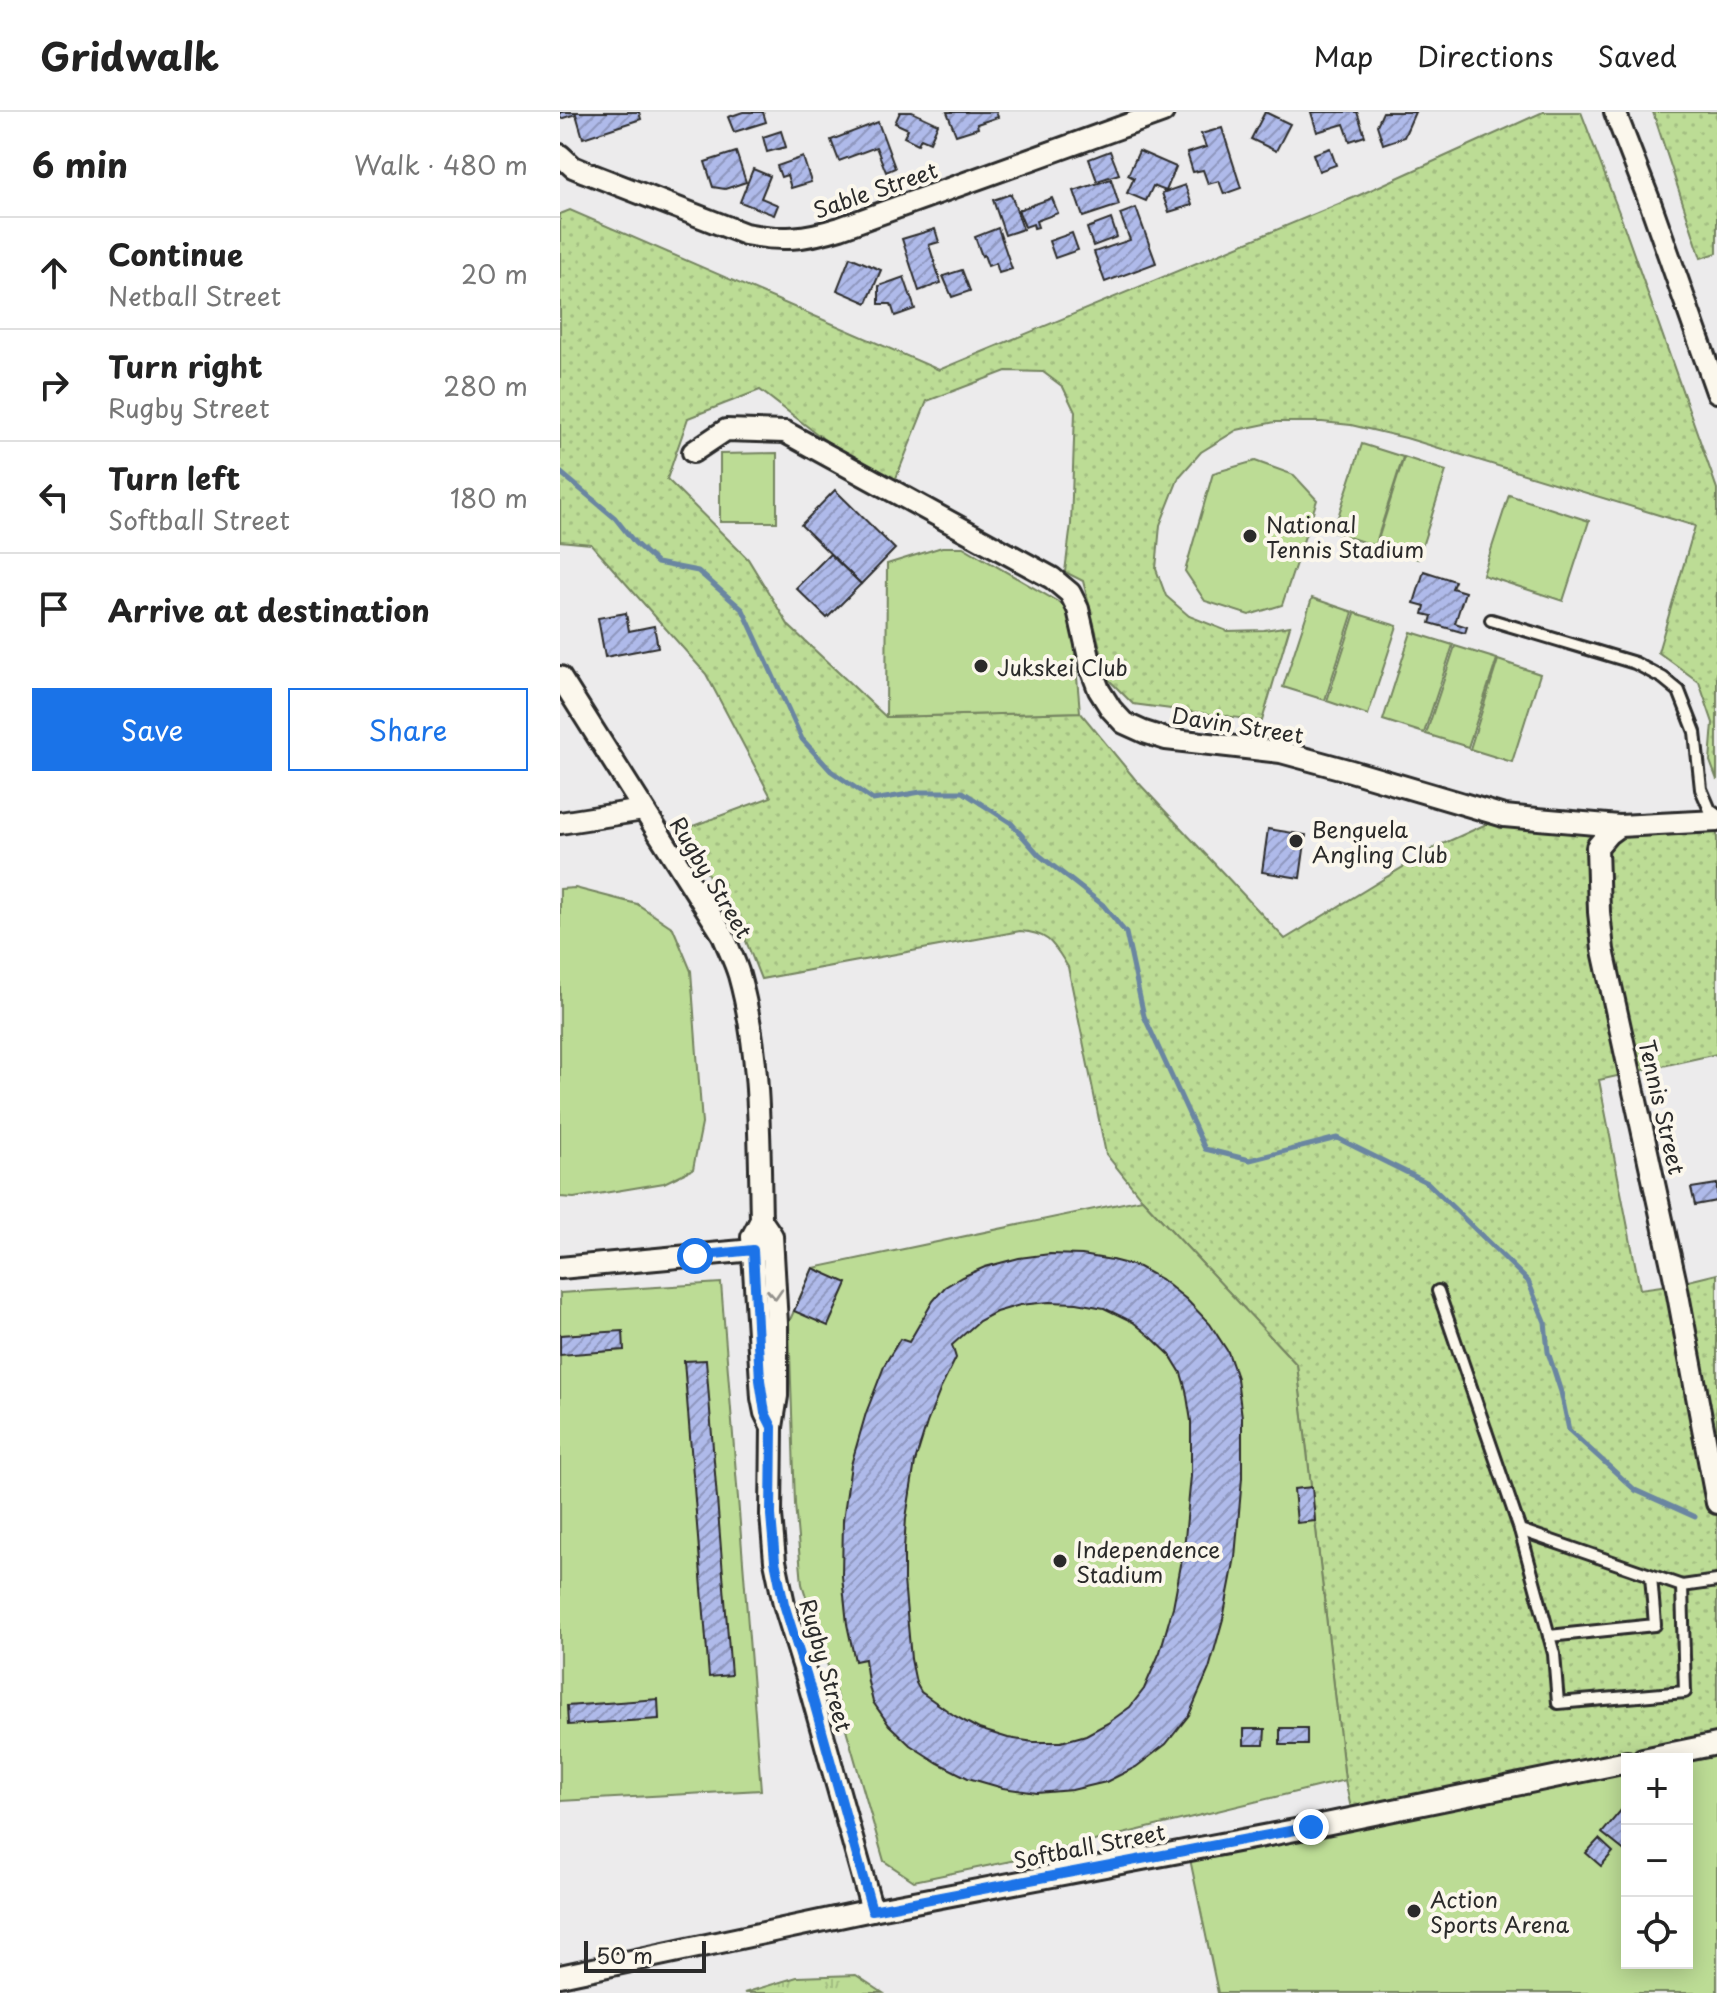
<!DOCTYPE html>
<html lang="en">
<head>
<meta charset="utf-8">
<style>
  body { margin:0; font-family:"Playpen Sans",sans-serif; background:#f2f2f2; color:#222 }
  .controls { position:absolute; right:24px; bottom:24px; display:grid; overflow:hidden; border-radius:0px; box-shadow:0 4px 20px #0003 }
  .controls button { width:72px; height:72px; display:grid; place-items:center; padding:0; border:0; border-bottom:2px solid #e0e0e0; background:#fff; color:#222; font:40px sans-serif }
  .scale { position:absolute; left:24px; bottom:20px; width:122px; box-sizing:border-box; padding-left:8px; border:4px solid #2b2b2b; border-top:0; font-size:22px; line-height:28px; white-space:nowrap; color:#2b2b2b; -webkit-text-stroke:6px #fbf7ec; paint-order:stroke }
  .stop { position:absolute; width:24px; height:24px; margin:-18px; border:6px solid #1a73e8; border-radius:50%; background:#fff }
  .stop.end { background:#1a73e8; border-color:#fff; box-shadow:0 2px 8px #0008 }
  .list { margin:0; padding:0; list-style:none }
  h2 { display:flex; justify-content:space-between; align-items:center; height:104px; margin:0; padding:0 32px; font-size:34px }
  h2 small { font-size:26px; font-weight:400; color:#767676 }
  .list li { display:grid; grid-template-columns:52px 1fr auto; gap:24px; align-items:center; box-sizing:border-box; height:112px; padding:0 32px; border-top:2px solid #e0e0e0 }
  .list b { display:block; font-size:30px; white-space:nowrap }
  .list p { margin:0; font-size:26px; white-space:nowrap; color:#767676 }
  .list em { font-size:26px; font-style:normal; color:#767676 }
  .actions { display:flex; gap:16px; padding:24px 32px }
  .actions a { flex:1; padding:18px 0; border:2px solid #1a73e8; border-radius:0px; text-align:center; font-size:28px; color:#1a73e8 }
  .actions .main { background:#1a73e8; color:#fff }
  .icon { flex:none; width:44px; height:44px; fill:none; stroke:currentColor; stroke-width:2; stroke-linecap:round; stroke-linejoin:round }
  .map { position:relative; flex:none; width:1157px; height:1881px; overflow:hidden }
  header { display:flex; align-items:center; gap:48px; box-sizing:border-box; height:112px; padding:0 40px; background:#fff; border-bottom:2px solid #e0e0e0 }
  header strong { font-size:38px }
  nav { display:flex; gap:44px; margin-inline-start:auto; font-size:28px }
  main { display:flex }
  aside { flex:1; background:#fff }
  .map>svg:first-child { display:block }
  .grass { fill:url(#grass-dots); stroke:#748460; stroke-width:2 }
  .park { fill:url(#park-tufts); stroke:#748460; stroke-width:2 }
  .pitch { fill:#bcdc95; stroke:#748460; stroke-width:2 }
  .lines { fill:none; stroke-linecap:round; stroke-linejoin:round }
  .stream { stroke:#6b86a1; stroke-width:5 }
  .building { fill:url(#building-hatch); stroke:#2b2b2b; stroke-width:2; fill-rule:evenodd }
  .lane-casing { stroke:#2b2b2b; stroke-width:16 }
  .street-casing { stroke:#2b2b2b; stroke-width:26 }
  .lane { stroke:#fbf7ec; stroke-width:10 }
  .street { stroke:#fbf7ec; stroke-width:20 }
  .oneway { stroke:#93918c }
  .route { stroke:#1a73e8; stroke-width:10 }
  .poi-dot { fill:#2b2b2b; stroke:#fbf7ec; stroke-width:3 }
  .labels { text-anchor:middle; dominant-baseline:central; stroke-width:8; stroke-linejoin:round; paint-order:stroke }
  .street-label { font-size:22px; fill:#2b2b2b; stroke:#fbf7ec }
  .poi-label { font-size:22px; fill:#2b2b2b; stroke:#fbf7ec; text-anchor:start }
</style>
</head>
<body>
<header>
<strong>Gridwalk</strong>
<nav><a>Map</a><a>Directions</a><a>Saved</a></nav>
</header>
<main>
<aside>
<h2>6 min<small>Walk · 480 m</small></h2>
<ul class="list">
<li><svg class="icon" aria-label="ahead" viewBox="0 0 24 24"><path d="M12 20V5M6 11l6-6 6 6"/></svg><div><b>Continue</b><p>Netball Street</p></div><em>20 m</em></li>
<li><svg class="icon" aria-label="right" viewBox="0 0 24 24"><path d="M7 20v-9h11M14 6l5 5-5 5"/></svg><div><b>Turn right</b><p>Rugby Street</p></div><em>280 m</em></li>
<li><svg class="icon" aria-label="left" viewBox="0 0 24 24"><path d="M17 20v-9H6M10 6l-5 5 5 5"/></svg><div><b>Turn left</b><p>Softball Street</p></div><em>180 m</em></li>
<li><svg class="icon" aria-label="arrive" viewBox="0 0 24 24"><path d="M6 21V4h12l-3 4 3 4H6"/></svg><div><b>Arrive at destination</b></div></li>
</ul>
<div class="actions"><a class="main">Save</a><a>Share</a></div>
</aside>
<div class="map">
<svg width="1157" height="1881" viewBox="0 0 1157 1881">
  <defs>
    <pattern id="grass-dots" width="8" height="8" patternUnits="userSpaceOnUse" patternTransform="scale(2)"><rect width="8" height="8" fill="#bcdc95"/><path d="M2 2h.1M6 6h.1" fill="none" stroke="#a2bd81" stroke-width="1.8" stroke-linecap="round"/></pattern>
    <pattern id="park-tufts" width="24" height="20" patternUnits="userSpaceOnUse" patternTransform="scale(2)"><rect width="24" height="20" fill="#bcdc95"/><path d="M3 7l-1-3M5 7V3M7 7l1-3M15 17l-1-3M17 17v-4M19 17l1-3" fill="none" stroke="#a2bd81"/></pattern>
    <pattern id="building-hatch" width="6" height="6" patternUnits="userSpaceOnUse" patternTransform="scale(2)"><rect width="6" height="6" fill="#afbaea"/><path d="M-1 1l2-2M0 6l6-6M5 7l2-2" fill="none" stroke="#8f97be"/></pattern>
  </defs>
  <rect width="100%" height="100%" fill="#ecebec"/>
  <filter id="ink" filterUnits="userSpaceOnUse"><feTurbulence type="fractalNoise" baseFrequency=".0125" numOctaves="2"/><feDisplacementMap in="SourceGraphic" scale="16" xChannelSelector="R" yChannelSelector="G"/><feConvolveMatrix kernelMatrix="1 2 1 2 8 2 1 2 1" color-interpolation-filters="sRGB"/></filter>
  <g filter="url(#ink)">
    <g class="grass">
      <path d="M 983,0 L 1021,0 L 1060,103 L 1157,377 L 1157,668 L 1150,649 L 1153,611 L 1139,570 L 1098,540 L 1135,414 L 846,326 L 791,313 L 762,310 L 715,310 L 677,318 L 641,340 L 619,365 L 600,413 L 596,457 L 606,484 L 629,504 L 667,519 L 704,518 L 730,514 L 702,609 L 573,592 L 548,567 L 523,469 L 505,460 L 511,412 L 515,300 L 503,275 L 483,260 L 446,259 L 367,289 L 334,371 L 292,349 L 200,278 L 128,306 L 107,367 L 188,447 L 229,514 L 326,605 L 520,600 L 575,667 L 725,827 L 876,735 L 944,704 L 1157,709 L 1157,942 L 1039,968 L 1080,1177 L 1116,1172 L 1157,1162 L 1157,1632 L 793,1706 L 785,1668 L 737,1253 L 582,1087 L 546,1042 L 508,855 C 493,831 489,821 460,819 L 201,867 L 184,824 L 122,718 L 211,685 L 146,562 L 31,432 L 0,429 L 0,102 L 10,98 L 379,258 L 793,86 Z"/>
      <polygon points="1093,0 1157,0 1157,141 1141,146"/>
    </g>
    <polygon class="park" points="296,1863 323,1881 184,1881 237,1865"/>
    <g class="pitch">
      <polygon points="802,332 843,345 815,434 773,420"/>
      <polygon points="217,341 217,410 160,410 160,342"/>
      <polygon points="844,345 886,359 858,447 816,434"/>
      <polygon points="695,349 734,363 757,388 722,493 689,503 645,489 625,459 653,361"/>
      <polygon points="949,383 1029,409 1003,489 923,463"/>
      <polygon points="382,435 403,435 505,494 512,507 520,600 326,605 327,452"/>
      <polygon points="752,486 793,500 765,588 723,575"/>
      <polygon points="795,501 837,514 808,603 767,589"/>
      <polygon points="851,520 893,533 864,621 823,608"/>
      <polygon points="895,534 937,547 908,635 866,622"/>
      <polygon points="938,548 980,562 952,650 910,637"/>
      <polygon points="15,776 77,792 113,816 131,859 142,1012 133,1057 104,1071 14,1086 0,1085 0,777"/>
      <polygon points="582,1087 737,1253 785,1668 456,1748 354,1769 324,1749 265,1544 242,1472 235,1392 229,1210 253,1156"/>
      <polygon points="161,1171 201,1678 0,1689 0,1181"/>
      <polygon points="1157,1643 1157,1881 658,1881 630,1747 1067,1659 1067,1851 1127,1851 1127,1648"/>
    </g>
    <g class="lines">
      <polyline class="stream" points="0,360 55,406 75,431 97,451 138,459 183,498 242,627 271,659 313,688 361,680 403,680 451,711 479,743 543,793 566,821 584,904 645,1037 690,1048 777,1026 868,1071 968,1169 985,1210 988,1240 1001,1280 1009,1318 1075,1378 1135,1405"/>
    </g>
    <g class="building">
      <polygon points="0,0 79,0 81,7 23,26 16,2 0,7"/>
      <polygon points="183,0 203,0 206,10 174,20 168,5"/>
      <polygon points="340,0 352,0 378,12 370,30 361,26 358,32 344,25 348,17 335,11"/>
      <polygon points="387,0 436,0 438,5 417,12 418,16 396,23"/>
      <polygon points="705,0 730,12 716,39 691,27"/>
      <polygon points="751,0 797,0 805,24 790,29 784,12 757,20"/>
      <polygon points="823,0 855,0 844,25 823,32 817,13"/>
      <polygon points="318,10 335,56 326,60 316,35 279,49 271,28"/>
      <polygon points="662,16 681,76 664,82 659,69 648,72 643,58 633,60 627,41 646,35 641,22"/>
      <polygon points="221,19 226,35 207,40 203,25"/>
      <polygon points="770,36 776,53 759,59 753,42"/>
      <polygon points="550,39 559,62 537,69 529,47"/>
      <polygon points="579,39 616,55 606,79 593,74 586,89 567,81 574,66 568,63"/>
      <polygon points="176,40 186,70 165,77 153,75 145,50"/>
      <polygon points="243,45 251,70 231,76 227,63 221,65 217,54"/>
      <polygon points="193,57 210,64 201,86 218,93 214,103 180,90"/>
      <polygon points="551,67 559,93 523,105 514,79"/>
      <polygon points="625,73 632,93 609,100 602,81"/>
      <polygon points="451,82 463,117 445,123 433,88"/>
      <polygon points="492,86 498,101 476,109 478,115 474,116 473,112 465,115 458,98"/>
      <polygon points="576,96 596,151 545,170 534,140 570,128 560,102"/>
      <polygon points="551,107 557,125 533,134 527,116"/>
      <polygon points="438,116 452,157 439,161 436,151 428,154 424,143 422,144 415,125"/>
      <polygon points="375,117 379,130 369,133 381,171 359,179 342,127"/>
      <polygon points="512,121 518,138 495,146 489,129"/>
      <polygon points="290,145 321,158 307,191 277,178"/>
      <polygon points="402,158 410,179 392,185 383,164"/>
      <polygon points="344,165 355,197 335,204 331,192 319,192 319,174"/>
      <polygon points="275,378 335,437 301,472 241,413"/>
      <polygon points="270,442 301,472 267,506 236,476"/>
      <polygon points="864,459 895,469 892,476 905,480 895,511 907,515 905,521 870,511 872,504 863,502 865,494 854,491"/>
      <polygon points="66,501 69,519 94,514 98,535 45,545 38,506"/>
      <polygon points="708,717 746,723 740,766 702,760"/>
      <polygon points="1157,1072 1157,1089 1135,1093 1131,1076"/>
      <path d="M 490,1142 L 522,1143 L 552,1148 L 579,1155 L 601,1167 L 626,1187 L 650,1212 L 668,1240 L 677,1266 L 682,1305 L 682,1366 L 675,1445 L 663,1507 L 649,1557 L 629,1603 L 606,1632 L 576,1655 L 546,1670 L 512,1678 L 477,1681 L 443,1676 L 408,1666 L 378,1651 L 350,1633 L 329,1613 L 313,1590 L 308,1570 L 305,1547 L 295,1549 L 287,1512 L 282,1464 L 283,1408 L 291,1353 L 306,1301 L 325,1252 L 340,1227 L 349,1230 L 373,1189 L 385,1175 L 402,1165 L 425,1155 L 459,1146 ZM 489,1190 L 517,1191 L 544,1196 L 573,1210 L 591,1225 L 610,1243 L 621,1261 L 626,1278 L 631,1309 L 631,1364 L 624,1437 L 613,1495 L 600,1540 L 584,1577 L 570,1595 L 548,1611 L 526,1623 L 501,1630 L 474,1630 L 448,1626 L 419,1617 L 395,1604 L 361,1580 L 356,1571 L 351,1547 L 344,1468 L 344,1437 L 346,1406 L 355,1350 L 367,1311 L 381,1276 L 396,1246 L 392,1233 L 419,1209 L 436,1200 L 460,1193 Z"/>
      <polygon points="253,1156 287,1171 268,1214 234,1199"/>
      <polygon points="63,1219 64,1238 0,1243 0,1223"/>
      <polygon points="146,1248 171,1563 149,1565 124,1249"/>
      <polygon points="752,1375 755,1409 737,1411 734,1377"/>
      <polygon points="98,1587 99,1607 8,1613 7,1594"/>
      <rect x="720" y="1616" width="27" height="17"/>
      <polygon points="684,1617 705,1617 704,1633 684,1633"/>
      <polygon points="1067,1691 1067,1741 1042,1721"/>
      <polygon points="1039,1727 1053,1740 1041,1754 1026,1741"/>
    </g>
    <g class="lines">
      <g class="lane-casing">
        <g id="lane">
          <polyline points="931,508 1075,551 1103,566 1119,579 1135,620 1141,677 1150,698 1157,703"/>
          <polyline points="878,1179 960,1418 1122,1474 1157,1469"/>
          <polyline points="960,1418 994,1542 998,1591 1125,1580 1122,1474"/>
          <polyline points="989,1524 1095,1513 1091,1464"/>
        </g>
      </g>
      <g class="street-casing">
        <g id="street">
          <polyline points="1055,0 1091,93 1157,280"/>
          <path d="M 0,43 L 13,55 L 25,60 L 185,122 C 221,129 245,127 280,116 L 603,0"/>
          <polyline points="133,340 166,318 225,320 492,466 510,481 518,497 532,559 539,578 551,597 564,611 584,620 606,627 721,640 791,659 944,704 1059,714"/>
          <path d="M 0,565 L 163,823 C 168,836 175,849 179,863 C 201,942 199,1026 201,1108 L 192,1125 L 202,1286 L 205,1301 L 212,1315"/>
          <polyline points="1157,709 1059,714 1048,722 1037,735 1039,800 1043,838 1116,1172 1157,1391"/>
          <polyline points="0,711 83,698"/>
          <polyline points="201,1108 212,1124 217,1212 217,1284 212,1315 211,1403 215,1449 224,1492 248,1569 312,1798"/>
          <polyline points="0,1156 204,1137"/>
          <polyline points="1083,1647 1157,1632"/>
          <polyline points="0,1864 312,1798 751,1715 1067,1650"/>
        </g>
      </g>
      <use href="#lane" class="lane"/>
      <use href="#street" class="street"/>
    </g>
    <defs><path id="oneway-chevron" d="M-2-3.5L2.5 0L-2 3.5" fill="none" stroke-width="1.6" stroke-linecap="round" stroke-linejoin="round" transform="scale(2)"/></defs>
    <use class="oneway" href="#oneway-chevron" transform="translate(215 1182) rotate(86)"/>
  </g>
  <g class="lines" filter="url(#ink)">
    <polyline class="route" points="135,1144 193,1138 200,1268 205,1301 212,1315 211,1403 215,1449 224,1492 248,1569 312,1798 751,1715"/>
  </g>
  <g class="poi-dot">
    <circle cx="690" cy="424" r="8"/>
    <circle cx="421" cy="554" r="8"/>
    <circle cx="736" cy="729" r="8"/>
    <circle cx="500" cy="1449" r="8"/>
    <circle cx="854" cy="1799" r="8"/>
  </g>
  <g class="labels">
    <g class="street-label">
      <text transform="translate(315 77) rotate(-19)">Sable Street</text>
      <text transform="translate(678 612) rotate(9)">Davin Street</text>
      <text transform="translate(152 765) rotate(59)">Rugby Street</text>
      <text transform="translate(1103 995) rotate(77)">Tennis Street</text>
      <text transform="translate(267 1553) rotate(74)">Rugby Street</text>
      <text transform="translate(529 1733) rotate(-11)">Softball Street</text>
    </g>
    <g class="poi-label">
      <text x="706" y="411">National<tspan x="706" dy="25">Tennis Stadium</tspan></text>
      <text x="437" y="554">Jukskei Club</text>
      <text x="752" y="716">Benguela<tspan x="752" dy="25">Angling Club</tspan></text>
      <text x="516" y="1436">Independence<tspan x="516" dy="25">Stadium</tspan></text>
      <text x="870" y="1786">Action<tspan x="870" dy="25">Sports Arena</tspan></text>
    </g>
  </g>
</svg>
<div class="controls">
<button>+</button>
<button>−</button>
<button><svg class="icon" aria-label="locate" viewBox="0 0 24 24"><circle cx="12" cy="12" r="6"/><path d="M12 2v4M12 18v4M2 12h4M18 12h4"/></svg></button>
</div>
<div class="scale">50 m</div>
<div class="stop" style="left:135px;top:1144px"></div>
<div class="stop end" style="left:751px;top:1715px"></div>
</div>
</main>
</body>
</html>
